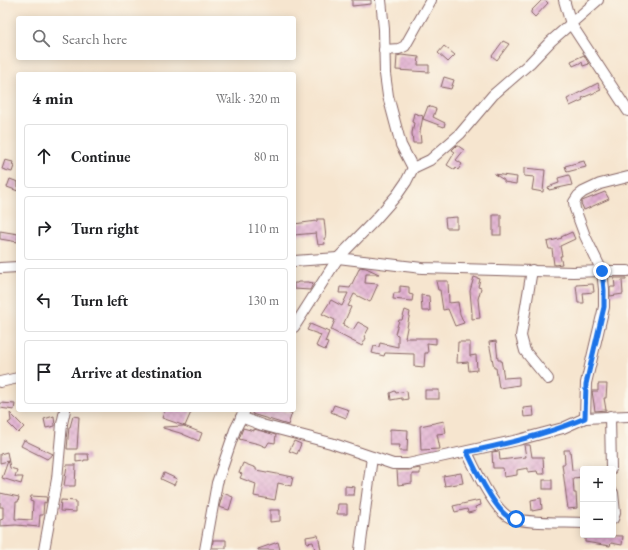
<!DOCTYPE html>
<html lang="en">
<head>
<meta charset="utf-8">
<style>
  body { margin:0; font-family:"EB Garamond",serif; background:#f6f6f6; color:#202124 }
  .controls { position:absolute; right:12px; bottom:12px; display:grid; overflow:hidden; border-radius:4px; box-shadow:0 2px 10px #0003 }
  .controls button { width:36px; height:36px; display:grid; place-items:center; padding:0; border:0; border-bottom:1px solid #e0e0e0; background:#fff; color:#202124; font:20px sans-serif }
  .stop { position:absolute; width:12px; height:12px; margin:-9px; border:3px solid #1a73e8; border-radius:50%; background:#fff }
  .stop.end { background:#1a73e8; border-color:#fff; box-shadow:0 1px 4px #0008 }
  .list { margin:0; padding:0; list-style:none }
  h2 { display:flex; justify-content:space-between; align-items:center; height:52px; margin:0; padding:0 16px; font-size:17px }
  h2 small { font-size:13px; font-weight:400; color:#757577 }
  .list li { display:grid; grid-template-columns:26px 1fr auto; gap:12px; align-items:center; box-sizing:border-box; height:64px; margin:0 8px 8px; padding:0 8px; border:1px solid #e0e0e0; border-radius:4px }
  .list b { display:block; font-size:15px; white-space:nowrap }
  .list em { font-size:13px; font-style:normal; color:#757577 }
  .icon { flex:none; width:22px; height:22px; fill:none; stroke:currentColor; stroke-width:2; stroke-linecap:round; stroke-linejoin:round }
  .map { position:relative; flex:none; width:628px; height:550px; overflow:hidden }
  .search { position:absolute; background:#fff; box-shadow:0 2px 10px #0003; left:16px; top:16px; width:280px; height:44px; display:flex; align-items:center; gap:10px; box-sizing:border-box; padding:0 14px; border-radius:4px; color:#757577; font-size:15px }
  .panel { position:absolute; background:#fff; box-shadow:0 2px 10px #0003; left:16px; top:72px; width:280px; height:340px; border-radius:4px }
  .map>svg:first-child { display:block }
  .building { fill:url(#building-cross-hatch) }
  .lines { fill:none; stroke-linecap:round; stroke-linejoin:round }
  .minor-casing { stroke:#866464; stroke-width:12 }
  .minor { stroke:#fff; stroke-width:10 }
  .route { stroke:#1a73e8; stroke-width:5 }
</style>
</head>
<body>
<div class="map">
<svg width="628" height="550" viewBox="0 0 628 550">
  <defs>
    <pattern id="building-cross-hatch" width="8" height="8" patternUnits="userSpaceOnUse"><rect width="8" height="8" fill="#e0aed0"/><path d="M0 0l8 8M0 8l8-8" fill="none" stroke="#c295b3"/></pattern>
  </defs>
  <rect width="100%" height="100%" fill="#fbf7ec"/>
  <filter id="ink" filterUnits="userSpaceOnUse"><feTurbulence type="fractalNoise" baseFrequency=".025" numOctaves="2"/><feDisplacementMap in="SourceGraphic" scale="8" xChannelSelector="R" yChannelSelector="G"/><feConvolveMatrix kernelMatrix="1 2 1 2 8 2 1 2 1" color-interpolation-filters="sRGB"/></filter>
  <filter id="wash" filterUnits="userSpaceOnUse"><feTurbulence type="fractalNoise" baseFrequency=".012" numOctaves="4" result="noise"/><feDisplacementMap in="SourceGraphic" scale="16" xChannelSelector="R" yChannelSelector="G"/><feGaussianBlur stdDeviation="0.9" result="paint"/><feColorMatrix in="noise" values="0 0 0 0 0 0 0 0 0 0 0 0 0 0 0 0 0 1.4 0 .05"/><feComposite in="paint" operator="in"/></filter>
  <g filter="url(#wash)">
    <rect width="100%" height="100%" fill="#f6e5cf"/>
    <g id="blocks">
      <g class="building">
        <polygon points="352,0 371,0 371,4 352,6"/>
        <polygon points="542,0 545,0 548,3 535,17 531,13 531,11"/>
        <polygon points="503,41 509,44 497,60 492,56"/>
        <polygon points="444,46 455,55 448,62 438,53"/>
        <polygon points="401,55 419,57 418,65 429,65 429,72 396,70 397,56"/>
        <polygon points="584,55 589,64 583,66 582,62 573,66 571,61"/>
        <polygon points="444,77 454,80 451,89 441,87"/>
        <polygon points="598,83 601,90 582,98 583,100 570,106 567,99"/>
        <polygon points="428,106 436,109 433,117 445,123 444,127 423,119"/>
        <polygon points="414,113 423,116 420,132 421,143 413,143 412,133 414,123 412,122"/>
        <polygon points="457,145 464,150 456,160 462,164 458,170 456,168 455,170 447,165 455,152 452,150"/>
        <polygon points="5,160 13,162 12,165 14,166 12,172 2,169"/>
        <polygon points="584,161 586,167 567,172 565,166"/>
        <polygon points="524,168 545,170 543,192 532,190 534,177 524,176"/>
        <polygon points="494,174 517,177 516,184 504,182 504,180"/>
        <polygon points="569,175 572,185 549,190 548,187 559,183 558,178"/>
        <polygon points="10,179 18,182 18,191 7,187"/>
        <polygon points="605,192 609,199 584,210 581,203 582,201"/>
        <rect x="493" y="215" width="8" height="20"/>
        <polygon points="457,217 457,228 446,228 445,218"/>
        <polygon points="317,219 324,219 326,238 324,238 325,244 318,245 316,233 294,235 294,224 317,221"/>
        <polygon points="0,231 18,234 18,242 0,239"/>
        <polygon points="572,232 575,239 560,246 562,256 560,256 562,264 554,265 552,249 549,249 547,242 562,238 561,237"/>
        <polygon points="360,267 366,268 379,274 366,274 365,283 378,284 370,302 354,294 348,306 351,307 343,325 353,330 358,322 369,328 364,337 366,338 362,346 331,330 335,320 322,314 331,300 342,306 348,293 339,293 340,287 350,288"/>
        <polygon points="474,277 480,279 478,287 481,288 478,299 480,318 472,319 472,313 470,291"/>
        <polygon points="614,278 626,278 626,280 622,280 623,294 610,296 610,287 615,287"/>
        <polygon points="436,281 448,281 449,303 458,302 460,314 464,323 455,326 448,309 443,310 440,290 438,290"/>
        <polygon points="298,282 308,282 313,283 312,286 310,290 294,289 294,283 297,283"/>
        <polygon points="593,284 594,292 583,293 584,303 578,303 576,285"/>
        <polygon points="400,286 409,287 409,294 413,295 412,301 393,299 394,293 400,293"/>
        <polygon points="421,295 429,296 430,311 422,311"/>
        <polygon points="405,310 410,312 405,338 436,338 436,344 427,343 428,353 425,353 424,367 414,366 414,354 385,353 384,356 372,353 374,346 379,347 380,343 398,347 398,335 395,334 399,320 402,320"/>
        <polygon points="310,324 329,332 325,342 328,343 325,350 316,346 321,335 307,330"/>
        <polygon points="496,341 498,360 501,360 504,378 519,377 519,385 499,388 496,368 494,368 489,342"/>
        <polygon points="458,342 470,342 470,356 476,355 477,370 469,371 468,362 457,363"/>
        <polygon points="598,384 607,384 606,398 604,398 606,410 595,411 592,391 598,391"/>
        <rect x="425" y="390" width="14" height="9"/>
        <polygon points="395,391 396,393 407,391 408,399 402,400 402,398 391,400 390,393"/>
        <polygon points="0,403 15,404 14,410 0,408"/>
        <polygon points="334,405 349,410 346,418 331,412"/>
        <polygon points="533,407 534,416 524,417 523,408"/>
        <polygon points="165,410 192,410 185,426 162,418"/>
        <polygon points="254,410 280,410 292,413 288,425 252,414"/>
        <polygon points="10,413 24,427 18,433 8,423 11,421"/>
        <polygon points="54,416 55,426 46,428 44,419"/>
        <polygon points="73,416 79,417 77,449 67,449 69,427 70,427"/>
        <polygon points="444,421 446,433 437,434 440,449 421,450 420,426"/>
        <polygon points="184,426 202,433 199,441 180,433 163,428 163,427"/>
        <polygon points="243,428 254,431 254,429 276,435 275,443 269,442 266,447 259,444 239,439"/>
        <polygon points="390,429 408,430 407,451 399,451 400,445 390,445"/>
        <polygon points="24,440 30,443 53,454 47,459 21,446"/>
        <polygon points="294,441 301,444 297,454 289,451"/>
        <polygon points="524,445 530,445 532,457 543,457 544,474 538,474 537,471 528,472 528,468 517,470 517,475 504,477 503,468 493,468 492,452 499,451 500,460 526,457"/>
        <polygon points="564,450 570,450 572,470 582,469 583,477 573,478 574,493 576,493 577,508 568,509 562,464 565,464"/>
        <polygon points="7,452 10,468 17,470 15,477 23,477 21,484 2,478 8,461 0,463 0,454"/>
        <polygon points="76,454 88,454 89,460 84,460 84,461 76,462"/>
        <polygon points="243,463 256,468 256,470 293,477 291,486 278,483 275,500 254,496 256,484 240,478 242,474 239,473"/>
        <polygon points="67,465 76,465 75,486 64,486"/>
        <polygon points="420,468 420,474 412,474 412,483 398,485 397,470 409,470"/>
        <polygon points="164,473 177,479 174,485 161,479"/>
        <polygon points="461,473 463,483 445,486 443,476"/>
        <rect x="543" y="480" width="9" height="9"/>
        <polygon points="345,486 355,487 354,495 345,495"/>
        <polygon points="0,493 19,497 18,502 16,502 15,519 32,520 33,502 30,501 31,496 47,497 46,503 44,502 43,515 40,515 39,527 16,525 0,526 0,520 3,519 3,507 0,507"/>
        <polygon points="223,493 233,497 229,510 219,507"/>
        <polygon points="541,498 542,509 532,511 531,500"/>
        <polygon points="61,500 76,501 76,512 60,511"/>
        <polygon points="480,500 481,505 475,507 476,511 468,513 467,509 455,512 453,506"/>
        <polygon points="338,504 347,504 347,514 337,514"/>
        <polygon points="270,510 280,510 280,521 270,522"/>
        <polygon points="318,535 321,550 315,550 313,542 307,543 306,537"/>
        <polygon points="585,535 623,536 622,545 611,543 610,546 585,542"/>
        <polygon points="213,540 226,540 226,548 212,548"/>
        <polygon points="278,542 280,550 258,550 258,549"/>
      </g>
    </g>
  </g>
  <g filter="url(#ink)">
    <use href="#blocks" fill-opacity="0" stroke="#866464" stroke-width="1"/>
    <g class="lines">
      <g class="minor-casing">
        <g id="minor">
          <polyline points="564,0 571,24 628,111"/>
          <polyline points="384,50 399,49 405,46 431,0"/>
          <polyline points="413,168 430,160 460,134 493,95 530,63 551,41 598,0"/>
          <polyline points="294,261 338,258 422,268 573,272 602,271 628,271"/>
          <polyline points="0,268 18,267"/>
          <polyline points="532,270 521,336 525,351 548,379"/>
          <polyline points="294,327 338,258 375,220 397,195 406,182 413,168 401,145 388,96 385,74 384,29 381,0"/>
          <polyline points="0,382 18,378"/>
          <polyline points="610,416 611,469"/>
          <polyline points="241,417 262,425 331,443 393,464 408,464 518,440 563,428 585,418 628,416"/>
          <polyline points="585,418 586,383 604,307 604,289 602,271 585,236 575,209 574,202 578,196 583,192 600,184 628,177"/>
          <path d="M 467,452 C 474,467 494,510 509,517 C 524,524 565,522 583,523"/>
          <polyline points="613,493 615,513 613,519"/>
          <polyline points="44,550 57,479 62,424 65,410"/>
          <polyline points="205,550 217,483 235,430 245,410"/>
          <polyline points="360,550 372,457"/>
        </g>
      </g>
      <use href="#minor" class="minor"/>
    </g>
  </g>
  <g class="lines" filter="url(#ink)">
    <path class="route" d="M 516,519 C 513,518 510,517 507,516 C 494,507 474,467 467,452 C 507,444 548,434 585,418 L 586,384 L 604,307 L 604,290 L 602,271"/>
  </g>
</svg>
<div class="controls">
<button>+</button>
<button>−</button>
</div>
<div class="stop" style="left:516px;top:519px"></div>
<div class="stop end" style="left:602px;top:271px"></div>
<div class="search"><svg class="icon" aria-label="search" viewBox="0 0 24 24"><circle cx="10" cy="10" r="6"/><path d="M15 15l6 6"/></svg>Search here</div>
<section class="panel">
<h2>4 min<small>Walk · 320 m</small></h2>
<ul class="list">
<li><svg class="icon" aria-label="ahead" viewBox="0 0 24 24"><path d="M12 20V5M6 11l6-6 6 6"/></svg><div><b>Continue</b></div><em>80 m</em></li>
<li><svg class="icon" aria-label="right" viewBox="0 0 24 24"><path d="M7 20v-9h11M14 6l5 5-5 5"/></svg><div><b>Turn right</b></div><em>110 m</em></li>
<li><svg class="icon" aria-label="left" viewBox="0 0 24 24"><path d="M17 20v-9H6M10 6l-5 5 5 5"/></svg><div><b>Turn left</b></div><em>130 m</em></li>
<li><svg class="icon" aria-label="arrive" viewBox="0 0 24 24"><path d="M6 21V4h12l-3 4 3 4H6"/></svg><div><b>Arrive at destination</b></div></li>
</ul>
</section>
</div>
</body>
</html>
